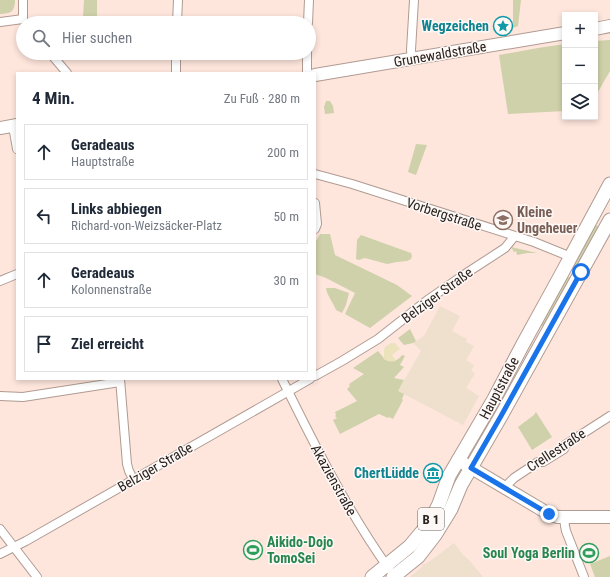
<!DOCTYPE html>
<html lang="de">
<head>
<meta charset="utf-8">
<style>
  body { margin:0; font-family:"Roboto Condensed",sans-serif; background:#f6f6f7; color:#1f2937 }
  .controls { position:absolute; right:12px; top:12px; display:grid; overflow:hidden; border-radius:0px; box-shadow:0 2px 6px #0003 }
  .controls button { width:36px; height:36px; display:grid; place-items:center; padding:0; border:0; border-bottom:1px solid #e0e1e3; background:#fff; color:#1f2937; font:20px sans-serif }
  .stop { position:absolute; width:12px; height:12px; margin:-9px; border:3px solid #1a73e8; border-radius:50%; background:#fff }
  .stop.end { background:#1a73e8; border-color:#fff; box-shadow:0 1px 4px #0008 }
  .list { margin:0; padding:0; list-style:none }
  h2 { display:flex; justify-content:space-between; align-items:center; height:52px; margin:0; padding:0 16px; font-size:17px }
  h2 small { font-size:13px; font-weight:400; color:#747a83 }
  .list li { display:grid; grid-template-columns:26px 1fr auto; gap:12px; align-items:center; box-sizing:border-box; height:56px; margin:0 8px 8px; padding:0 8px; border:1px solid #e0e1e3; border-radius:0px }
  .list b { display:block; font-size:15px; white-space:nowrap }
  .list p { margin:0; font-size:13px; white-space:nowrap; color:#747a83 }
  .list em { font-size:13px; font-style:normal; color:#747a83 }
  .icon { flex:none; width:22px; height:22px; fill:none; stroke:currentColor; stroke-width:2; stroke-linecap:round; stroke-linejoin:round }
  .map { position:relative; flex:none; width:610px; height:577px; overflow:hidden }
  .search { position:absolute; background:#fff; box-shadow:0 2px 6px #0003; left:16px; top:16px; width:300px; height:44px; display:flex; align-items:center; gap:10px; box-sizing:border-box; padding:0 14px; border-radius:22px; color:#747a83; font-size:15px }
  .panel { position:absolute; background:#fff; box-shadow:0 2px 6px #0003; left:16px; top:72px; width:300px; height:308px; border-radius:0px }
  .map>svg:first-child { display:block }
  .commercial { fill:#efdfcd }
  .green { fill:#ced1a9 }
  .sand { fill:#ece3bd }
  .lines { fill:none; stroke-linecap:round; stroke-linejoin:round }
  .street-casing { stroke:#b09b92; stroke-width:10 }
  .secondary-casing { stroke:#b09b92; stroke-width:14 }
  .primary-casing { stroke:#b09b92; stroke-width:15 }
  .street { stroke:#fff; stroke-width:8 }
  .secondary { stroke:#fff; stroke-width:12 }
  .primary { stroke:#fff; stroke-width:13 }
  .route { stroke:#1a73e8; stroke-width:5 }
  .labels { text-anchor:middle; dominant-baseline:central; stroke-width:3; stroke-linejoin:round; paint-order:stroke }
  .shield { fill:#fdf8f6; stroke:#69625f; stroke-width:1 }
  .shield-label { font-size:13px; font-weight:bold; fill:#2a221e }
  .culture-label { font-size:14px; font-weight:bold; fill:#0d838f; stroke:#fdf8f6; text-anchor:end }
  .street-label { font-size:14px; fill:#2a221e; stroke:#fdf8f6 }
  .education-label { font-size:14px; font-weight:bold; fill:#785e54; stroke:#fdf8f6; text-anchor:start }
  .leisure-label { font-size:14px; font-weight:bold; fill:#27864d; stroke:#fdf8f6; text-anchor:start }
</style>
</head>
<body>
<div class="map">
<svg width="610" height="577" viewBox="0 0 610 577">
  <rect width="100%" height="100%" fill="#fee6dd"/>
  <g class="commercial">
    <polygon points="440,306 460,316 452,331 467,339 466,342 474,346 466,360 474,365 471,371 475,373 466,388 479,396 463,425 398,391 421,351 413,343 424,336"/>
    <polygon points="454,543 463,555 470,561 483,577 410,577 422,567 423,564 426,564"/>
  </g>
  <g class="green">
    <path d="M 0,0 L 15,0 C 15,11 11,14 0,14 Z"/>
    <polygon points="84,0 97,0 97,17 83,17"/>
    <polygon points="513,0 521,0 518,26 513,28"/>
    <polygon points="610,40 610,71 595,97 595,41"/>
    <polygon points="565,44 565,111 508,114 499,55 538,48"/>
    <polygon points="326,101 330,101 333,106 334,113 325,114 324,107"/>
    <polygon points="416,144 427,145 416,175 408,172"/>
    <polygon points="594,224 600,227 577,270 570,266"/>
    <polygon points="320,234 330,234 335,255 397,285 412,296 370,328 345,314 355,293 326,278 315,274 315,248 316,247 316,241"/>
    <polygon points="361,235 411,253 412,256 411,259 407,261 397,262 387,264 365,258 359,260 356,259 357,240"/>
    <polygon points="511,247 537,253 527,253 517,255 516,251 514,252"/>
    <polygon points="565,275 572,279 545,328 538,323"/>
    <path d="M 326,288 L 335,288 L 349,293 L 346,305 L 342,313 L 336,310 C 333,302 327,296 326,288 Z"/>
    <polygon points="410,329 416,341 413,343 404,345 398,338"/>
    <path d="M 378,351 L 383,357 L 384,359 C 392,362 397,362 402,355 L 405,356 L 400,365 L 404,367 L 394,378 L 404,380 L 398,391 L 404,394 L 402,399 L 403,400 L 393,419 L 389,417 L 388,418 L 379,414 L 340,434 L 333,420 L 337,418 L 335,416 L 336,415 L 335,412 L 357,401 L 347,389 L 350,386 L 349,384 L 364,374 L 353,368 Z"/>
    <polygon points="536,412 552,437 532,450 518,427 534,415"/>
    <polygon points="610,556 610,577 595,577 590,564"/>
  </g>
  <path class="sand" d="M 391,343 L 395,343 L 400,349 L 392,355 L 396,361 C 391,362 388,362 384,359 L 384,350 L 385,348 L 385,347 Z"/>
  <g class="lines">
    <g class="street-casing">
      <g id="street">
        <polyline points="23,19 23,0"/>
        <polyline points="0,22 23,19"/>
        <polyline points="177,23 178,0"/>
        <polyline points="308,23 309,0"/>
        <polyline points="50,53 67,73"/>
        <polyline points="307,53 307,73"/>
        <polyline points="412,59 411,50 414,0"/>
        <polyline points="176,73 176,53"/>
        <polyline points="14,132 17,149"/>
        <polyline points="315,174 352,184 534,242 571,257"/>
        <polyline points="315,203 317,224 315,229"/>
        <polyline points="0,281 17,274"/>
        <polyline points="315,376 342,361 378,339 429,299 462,276 505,248 514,237"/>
        <polyline points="120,379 127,464 129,471 133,479"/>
        <path d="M 282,379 C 314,444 347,510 389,569"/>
        <polyline points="0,396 23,397 120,382"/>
        <polyline points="504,488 514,478 538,462 543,462 564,449 565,445 610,416"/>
        <polyline points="564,517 565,526 566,531 584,577"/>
        <polyline points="0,529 37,577"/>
        <polyline points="0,554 26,541 310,379"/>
      </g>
    </g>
    <g class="secondary-casing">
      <g id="secondary">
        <polyline points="595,29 610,26"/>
        <polyline points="315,75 565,33"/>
        <polyline points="0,128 17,125"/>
        <polyline points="458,460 549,514 558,517 610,517"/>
      </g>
    </g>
    <g class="primary-casing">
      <g id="primary">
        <polyline points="372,577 410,546 425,528 433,516 439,504 449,476 494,399 523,344 562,273 610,184"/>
        <polyline points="393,577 418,557 435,535 451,509 461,485 501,416 610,220"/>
      </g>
    </g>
    <use href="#street" class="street"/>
    <use href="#secondary" class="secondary"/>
    <use href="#primary" class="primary"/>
  </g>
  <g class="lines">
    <polyline class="route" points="549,514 471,468 501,416 581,272"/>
  </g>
  <defs>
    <g id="sight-ring" transform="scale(1)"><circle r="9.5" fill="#fdf8f6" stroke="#0f9aa8" stroke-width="1.5"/><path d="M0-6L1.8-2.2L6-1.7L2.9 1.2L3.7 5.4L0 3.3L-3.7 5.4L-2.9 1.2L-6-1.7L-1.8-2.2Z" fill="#0f9aa8"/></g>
    <g id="school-ring" transform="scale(1)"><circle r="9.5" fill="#fdf8f6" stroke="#8d6e63" stroke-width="1.5"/><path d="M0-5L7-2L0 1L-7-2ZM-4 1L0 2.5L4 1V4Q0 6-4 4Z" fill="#8d6e63"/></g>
    <g id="museum-ring" transform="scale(1)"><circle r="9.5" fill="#fdf8f6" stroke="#0f9aa8" stroke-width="1.5"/><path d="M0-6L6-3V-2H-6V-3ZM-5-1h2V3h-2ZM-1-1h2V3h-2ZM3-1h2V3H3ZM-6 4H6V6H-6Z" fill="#0f9aa8"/></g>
    <g id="stadium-ring" transform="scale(1)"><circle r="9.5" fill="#fdf8f6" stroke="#2e9e5b" stroke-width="1.5"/><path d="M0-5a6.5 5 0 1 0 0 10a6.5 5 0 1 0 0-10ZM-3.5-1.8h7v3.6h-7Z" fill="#2e9e5b"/></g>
  </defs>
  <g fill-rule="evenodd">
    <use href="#sight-ring" x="503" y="26"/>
    <use href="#school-ring" x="503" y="220"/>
    <use href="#museum-ring" x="433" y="473"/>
    <use href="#stadium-ring" x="253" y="550"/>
    <use href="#stadium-ring" x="589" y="553"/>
  </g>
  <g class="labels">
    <rect class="shield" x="418" y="508" width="26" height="22" rx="3"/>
    <g class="shield-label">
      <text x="431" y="519">B 1</text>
    </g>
    <g class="culture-label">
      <text x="489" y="26">Wegzeichen</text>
      <text x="419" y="473">ChertLüdde</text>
    </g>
    <g class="street-label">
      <text transform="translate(440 54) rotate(-10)">Grunewaldstraße</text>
      <text transform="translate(444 214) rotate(18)">Vorbergstraße</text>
      <text transform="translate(437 295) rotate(-36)">Belziger Straße</text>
      <text transform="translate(499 388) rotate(-62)">Hauptstraße</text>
      <text transform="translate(556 450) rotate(-33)">Crellestraße</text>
      <text transform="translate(155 467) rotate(-30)">Belziger Straße</text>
      <text transform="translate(334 480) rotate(61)">Akazienstraße</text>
    </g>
    <g class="education-label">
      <text x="517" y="212">Kleine<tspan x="517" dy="16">Ungeheuer</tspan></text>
    </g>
    <g class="leisure-label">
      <text x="267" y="542">Aikido-Dojo<tspan x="267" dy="16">TomoSei</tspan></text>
      <text x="575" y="553" text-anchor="end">Soul Yoga Berlin</text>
    </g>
  </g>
</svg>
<div class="controls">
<button>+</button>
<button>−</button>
<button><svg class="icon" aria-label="layers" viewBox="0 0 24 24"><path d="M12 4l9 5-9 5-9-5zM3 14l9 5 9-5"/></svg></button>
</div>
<div class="stop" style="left:581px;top:272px"></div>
<div class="stop end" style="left:549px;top:514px"></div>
<div class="search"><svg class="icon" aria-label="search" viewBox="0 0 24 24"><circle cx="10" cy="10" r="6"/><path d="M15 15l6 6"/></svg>Hier suchen</div>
<section class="panel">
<h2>4 Min.<small>Zu Fuß · 280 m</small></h2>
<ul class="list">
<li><svg class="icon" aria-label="ahead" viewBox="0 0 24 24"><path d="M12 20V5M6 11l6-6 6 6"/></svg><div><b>Geradeaus</b><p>Hauptstraße</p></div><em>200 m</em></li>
<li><svg class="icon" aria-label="left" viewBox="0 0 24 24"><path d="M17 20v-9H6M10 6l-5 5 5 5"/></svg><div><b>Links abbiegen</b><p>Richard-von-Weizsäcker-Platz</p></div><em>50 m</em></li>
<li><svg class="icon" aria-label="ahead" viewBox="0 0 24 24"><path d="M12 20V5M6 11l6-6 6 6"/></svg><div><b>Geradeaus</b><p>Kolonnenstraße</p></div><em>30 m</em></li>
<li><svg class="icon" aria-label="arrive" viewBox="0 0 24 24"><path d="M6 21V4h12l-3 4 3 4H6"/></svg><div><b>Ziel erreicht</b></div></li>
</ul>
</section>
</div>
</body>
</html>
